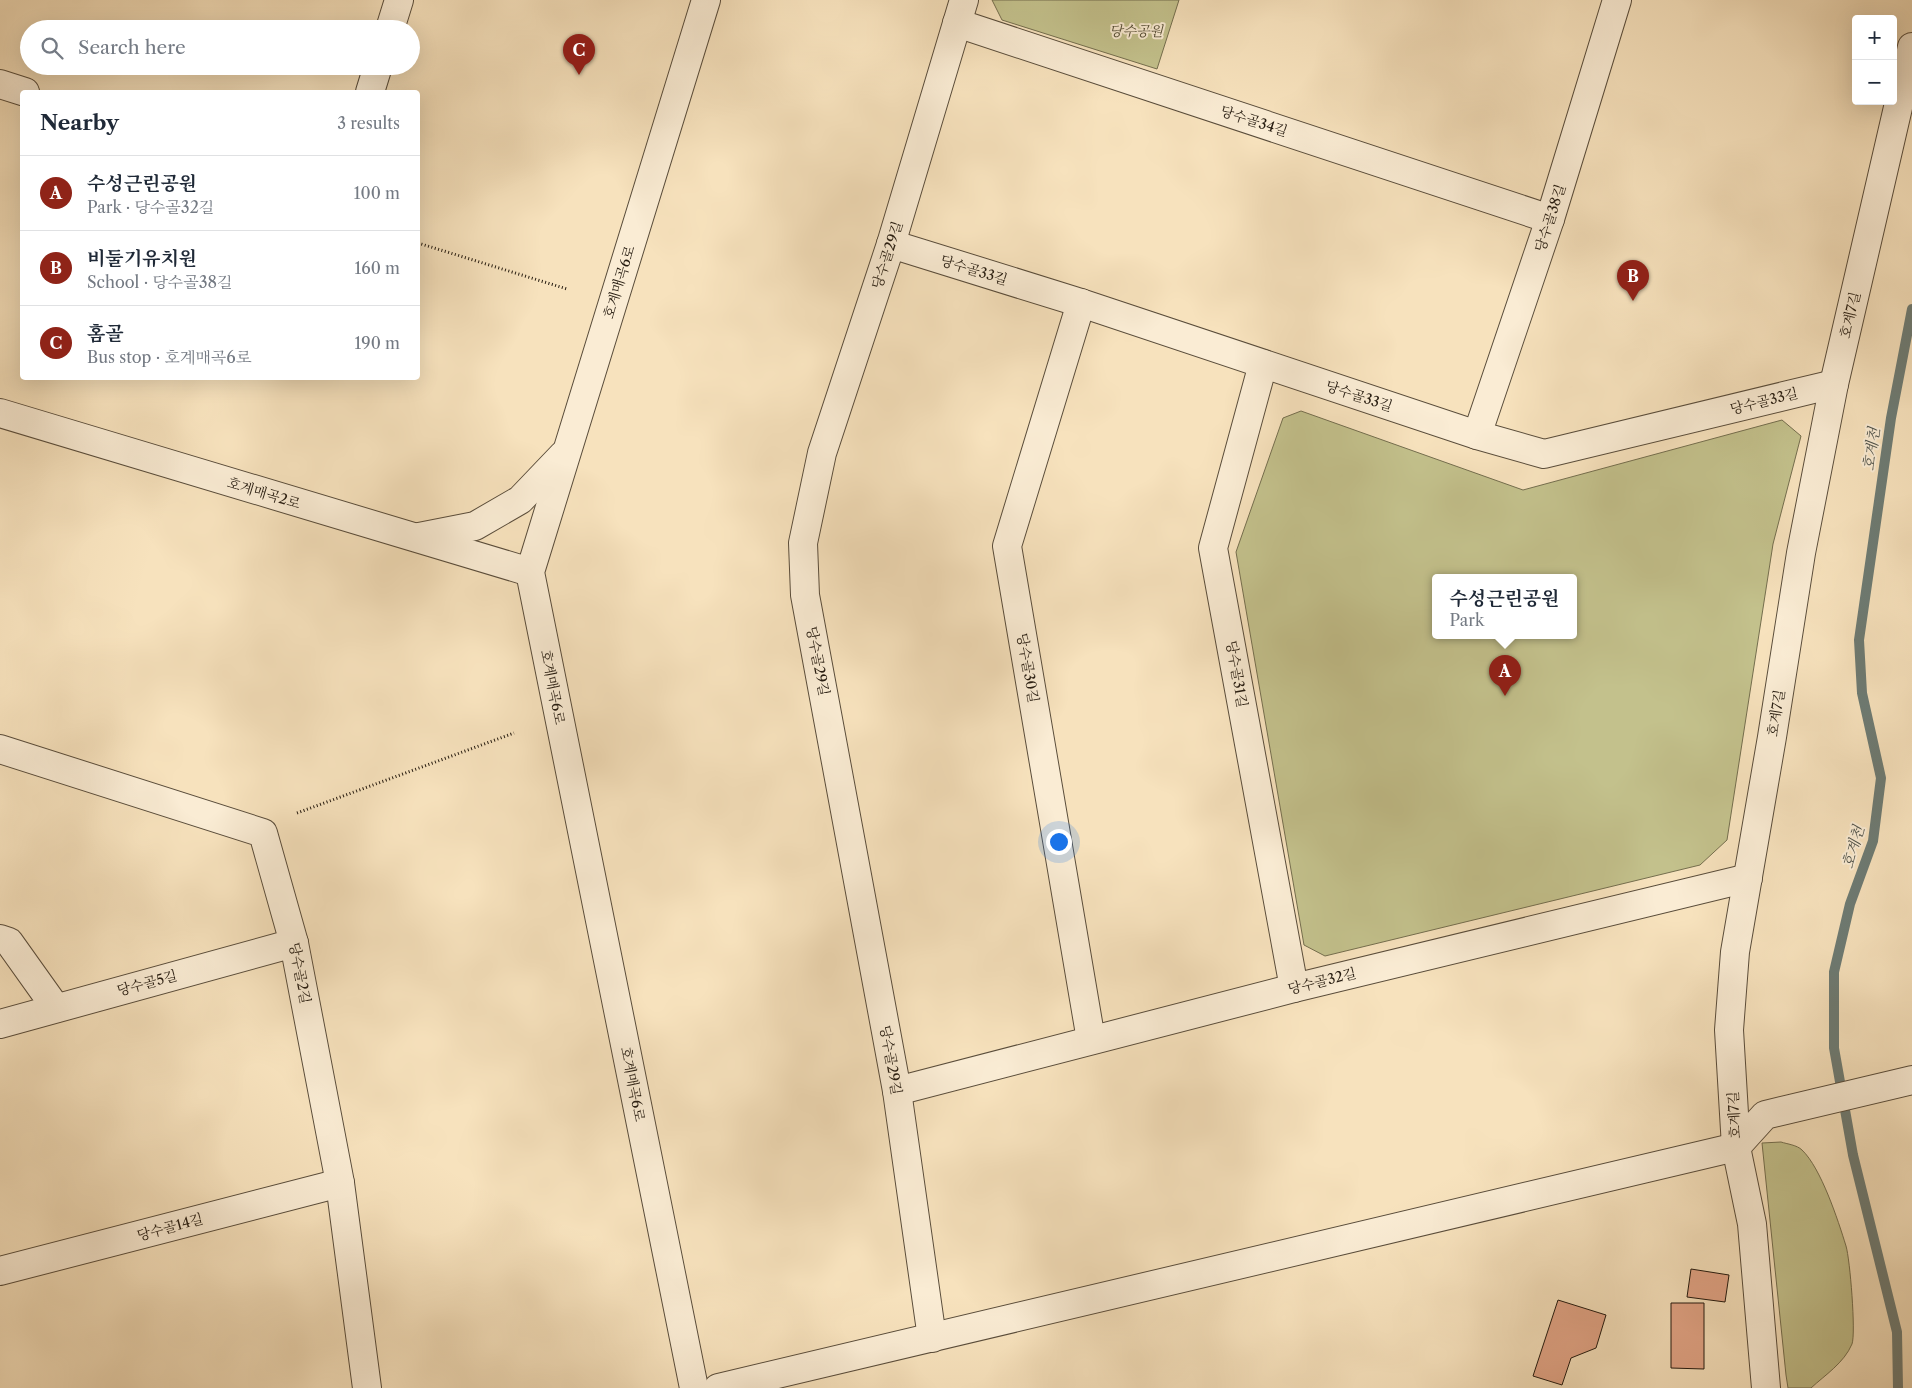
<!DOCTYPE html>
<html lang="en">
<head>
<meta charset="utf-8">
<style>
  body { margin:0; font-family:"Libre Caslon Text","Noto Serif KR",serif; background:#f2f2f3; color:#1f2937 }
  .controls { position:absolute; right:15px; top:15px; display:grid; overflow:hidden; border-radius:5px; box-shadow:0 5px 20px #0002 }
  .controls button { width:45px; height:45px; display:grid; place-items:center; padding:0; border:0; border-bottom:1px solid #e0e1e3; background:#fff; color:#1f2937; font:25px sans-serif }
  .you { position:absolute; left:1058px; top:841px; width:18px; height:18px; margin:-12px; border:4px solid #fff; border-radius:50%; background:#1a73e8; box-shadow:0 0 0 8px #1a73e833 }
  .badge { display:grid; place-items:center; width:32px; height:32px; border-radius:50%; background:#8f2418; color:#fff; font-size:16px; font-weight:700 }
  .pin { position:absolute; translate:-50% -41px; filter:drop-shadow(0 1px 2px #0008) }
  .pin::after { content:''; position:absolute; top:26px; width:18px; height:15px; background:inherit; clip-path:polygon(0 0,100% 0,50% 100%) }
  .popup { position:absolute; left:1432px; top:574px; width:145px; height:65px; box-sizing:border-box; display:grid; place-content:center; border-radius:5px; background:#fff; filter:drop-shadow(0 1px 4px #0005); font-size:16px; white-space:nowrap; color:#747a83 }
  .popup b { font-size:19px; color:#1f2937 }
  .popup::after { content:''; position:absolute; left:50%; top:100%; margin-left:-10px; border:10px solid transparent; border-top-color:#fff }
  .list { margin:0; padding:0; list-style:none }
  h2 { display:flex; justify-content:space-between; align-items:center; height:65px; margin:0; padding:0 20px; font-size:21px }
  h2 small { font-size:16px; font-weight:400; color:#747a83 }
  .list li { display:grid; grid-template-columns:32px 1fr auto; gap:15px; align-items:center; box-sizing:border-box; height:75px; padding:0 20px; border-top:1px solid #e0e1e3 }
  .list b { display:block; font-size:19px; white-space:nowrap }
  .list p { margin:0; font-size:16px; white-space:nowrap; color:#747a83 }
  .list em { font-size:16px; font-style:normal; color:#747a83 }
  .icon { flex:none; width:28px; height:28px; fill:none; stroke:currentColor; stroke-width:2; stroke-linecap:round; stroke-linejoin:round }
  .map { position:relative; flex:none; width:1912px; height:1388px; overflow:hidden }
  .search { position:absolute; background:#fff; box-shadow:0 5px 20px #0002; left:20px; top:20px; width:400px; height:55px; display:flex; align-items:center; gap:12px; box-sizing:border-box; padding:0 18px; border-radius:28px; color:#747a83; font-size:19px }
  .panel { position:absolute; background:#fff; box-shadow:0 5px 20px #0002; left:20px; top:90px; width:400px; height:290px; border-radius:5px }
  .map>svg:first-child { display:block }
  .green { fill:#c3c18c; stroke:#746e4e; fill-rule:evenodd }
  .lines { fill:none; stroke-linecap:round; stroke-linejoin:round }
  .stream { stroke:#6e7c75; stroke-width:10 }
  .building { fill:#e2a587; stroke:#251b10 }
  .minor-casing { stroke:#5a4d3b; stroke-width:30 }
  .path { stroke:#251b10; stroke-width:3; stroke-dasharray:1 2.5; stroke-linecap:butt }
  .minor { stroke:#faecd4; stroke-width:28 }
  .labels { text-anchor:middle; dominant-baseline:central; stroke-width:4; stroke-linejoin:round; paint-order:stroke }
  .park-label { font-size:14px; font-style:italic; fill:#544d35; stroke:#faecd4 }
  .street-label { font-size:14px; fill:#251b10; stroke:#faecd4 }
  .water-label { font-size:15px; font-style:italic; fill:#4f534b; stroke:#faecd4 }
</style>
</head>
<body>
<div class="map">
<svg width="1912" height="1388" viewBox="0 0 1912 1388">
  <rect width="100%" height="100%" fill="#f7e2bd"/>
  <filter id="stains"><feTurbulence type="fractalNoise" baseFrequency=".004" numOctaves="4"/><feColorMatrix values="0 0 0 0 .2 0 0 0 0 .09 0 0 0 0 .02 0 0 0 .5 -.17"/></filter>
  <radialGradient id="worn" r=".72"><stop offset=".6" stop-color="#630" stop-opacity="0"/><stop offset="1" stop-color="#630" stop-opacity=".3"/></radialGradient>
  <g class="green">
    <polygon points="992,0 1179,0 1157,69 1002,20"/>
    <path d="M 1301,411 L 1523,490 L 1782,420 L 1801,436 L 1773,544 L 1727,840 L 1700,865 L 1325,956 L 1304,945 L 1236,552 L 1283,418 ZM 1436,577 L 1574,577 L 1574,635 L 1436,635 Z"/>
    <path d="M 1781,1142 C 1787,1144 1797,1145 1802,1150 C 1821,1168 1838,1220 1846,1246 C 1850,1259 1856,1333 1852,1344 C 1844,1363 1825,1375 1811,1388 L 1788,1388 L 1786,1375 L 1762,1143 Z"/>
  </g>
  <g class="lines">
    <polyline class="stream" points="1898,1388 1897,1332 1853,1155 1834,1048 1834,972 1850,904 1873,841 1881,778 1862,693 1859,640 1891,418 1912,309"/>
  </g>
  <g class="building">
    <polygon points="1691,1269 1729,1275 1725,1302 1687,1297"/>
    <polygon points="1558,1300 1606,1315 1596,1348 1571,1358 1562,1385 1533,1376"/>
    <polygon points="1671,1303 1704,1303 1704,1369 1671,1368"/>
  </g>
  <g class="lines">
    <g class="minor-casing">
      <g id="minor">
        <polyline points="957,23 1550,219"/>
        <polyline points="390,29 399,0"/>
        <polyline points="0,84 25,92"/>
        <polyline points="370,92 378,66"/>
        <polyline points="891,244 1081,303 1477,435 1544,454 1834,384"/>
        <polyline points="1081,303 1007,546 1091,1040"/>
        <polyline points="1263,364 1213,548 1294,988"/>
        <polyline points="0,413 530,572"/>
        <polyline points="1477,435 1550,219 1617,0"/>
        <polyline points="419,537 475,526 520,500 563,455"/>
        <polyline points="0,749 263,833 294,943 340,1183 367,1388"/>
        <polyline points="0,939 9,942 56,1008"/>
        <polyline points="0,1024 294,943"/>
        <polyline points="897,1091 1294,988 1748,878"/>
        <polyline points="0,1271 340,1183"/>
        <polyline points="932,1338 897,1091 805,595 803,543 822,453 891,244 964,0"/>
        <polyline points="694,1388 530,572 706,0"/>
        <polyline points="718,1388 1736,1147 1765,1115 1912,1080"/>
        <polyline points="1766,1388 1752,1224 1736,1147 1729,1030 1735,952 1772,737 1801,553 1834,384 1912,47"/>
      </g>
    </g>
    <g class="path">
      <polyline points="418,243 567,289"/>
      <polyline points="297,813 514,733"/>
    </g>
    <use href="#minor" class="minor"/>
  </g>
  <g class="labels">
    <g class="park-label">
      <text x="1136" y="31">당수공원</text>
    </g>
    <g class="street-label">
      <text transform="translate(1254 121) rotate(18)">당수골34길</text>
      <text transform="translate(1550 218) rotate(-72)">당수골38길</text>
      <text transform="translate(887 255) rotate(-72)">당수골29길</text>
      <text transform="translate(974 270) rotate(17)">당수골33길</text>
      <text transform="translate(619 282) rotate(-73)">호계매곡6로</text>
      <text transform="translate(1850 315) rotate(-77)">호계7길</text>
      <text transform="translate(1359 396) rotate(18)">당수골33길</text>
      <text transform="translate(1764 401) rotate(-14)">당수골33길</text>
      <text transform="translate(264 493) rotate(17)">호계매곡2로</text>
      <text transform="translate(818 661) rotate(79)">당수골29길</text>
      <text transform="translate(1028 668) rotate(80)">당수골30길</text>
      <text transform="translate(1237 674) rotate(80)">당수골31길</text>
      <text transform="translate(553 687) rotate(79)">호계매곡6로</text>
      <text transform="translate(1776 713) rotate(-81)">호계7길</text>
      <text transform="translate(300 973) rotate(79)">당수골2길</text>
      <text transform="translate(1322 981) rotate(-14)">당수골32길</text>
      <text transform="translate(147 983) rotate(-15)">당수골5길</text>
      <text transform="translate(891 1060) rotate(80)">당수골29길</text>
      <text transform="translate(633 1084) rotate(79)">호계매곡6로</text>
      <text transform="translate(1734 1115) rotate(-93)">호계7길</text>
      <text transform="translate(170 1227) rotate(-15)">당수골14길</text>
    </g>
    <g class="water-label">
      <text transform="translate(1871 449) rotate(-82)">호계천</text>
      <text transform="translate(1853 847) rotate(-74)">호계천</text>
    </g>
  </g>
  <rect width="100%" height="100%" filter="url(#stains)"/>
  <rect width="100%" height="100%" fill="url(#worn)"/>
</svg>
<div class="controls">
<button>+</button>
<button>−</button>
</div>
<div class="you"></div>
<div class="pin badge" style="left:1505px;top:696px">A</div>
<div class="popup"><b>수성근린공원</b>Park</div>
<div class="pin badge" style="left:1633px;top:301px">B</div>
<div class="pin badge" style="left:579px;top:75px">C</div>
<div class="search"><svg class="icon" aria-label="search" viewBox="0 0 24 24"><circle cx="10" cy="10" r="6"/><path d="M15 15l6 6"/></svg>Search here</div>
<section class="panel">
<h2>Nearby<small>3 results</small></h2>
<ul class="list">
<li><span class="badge">A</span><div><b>수성근린공원</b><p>Park · 당수골32길</p></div><em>100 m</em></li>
<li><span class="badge">B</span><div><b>비둘기유치원</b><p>School · 당수골38길</p></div><em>160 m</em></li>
<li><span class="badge">C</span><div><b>홈골</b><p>Bus stop · 호계매곡6로</p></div><em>190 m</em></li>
</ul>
</section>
</div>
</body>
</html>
